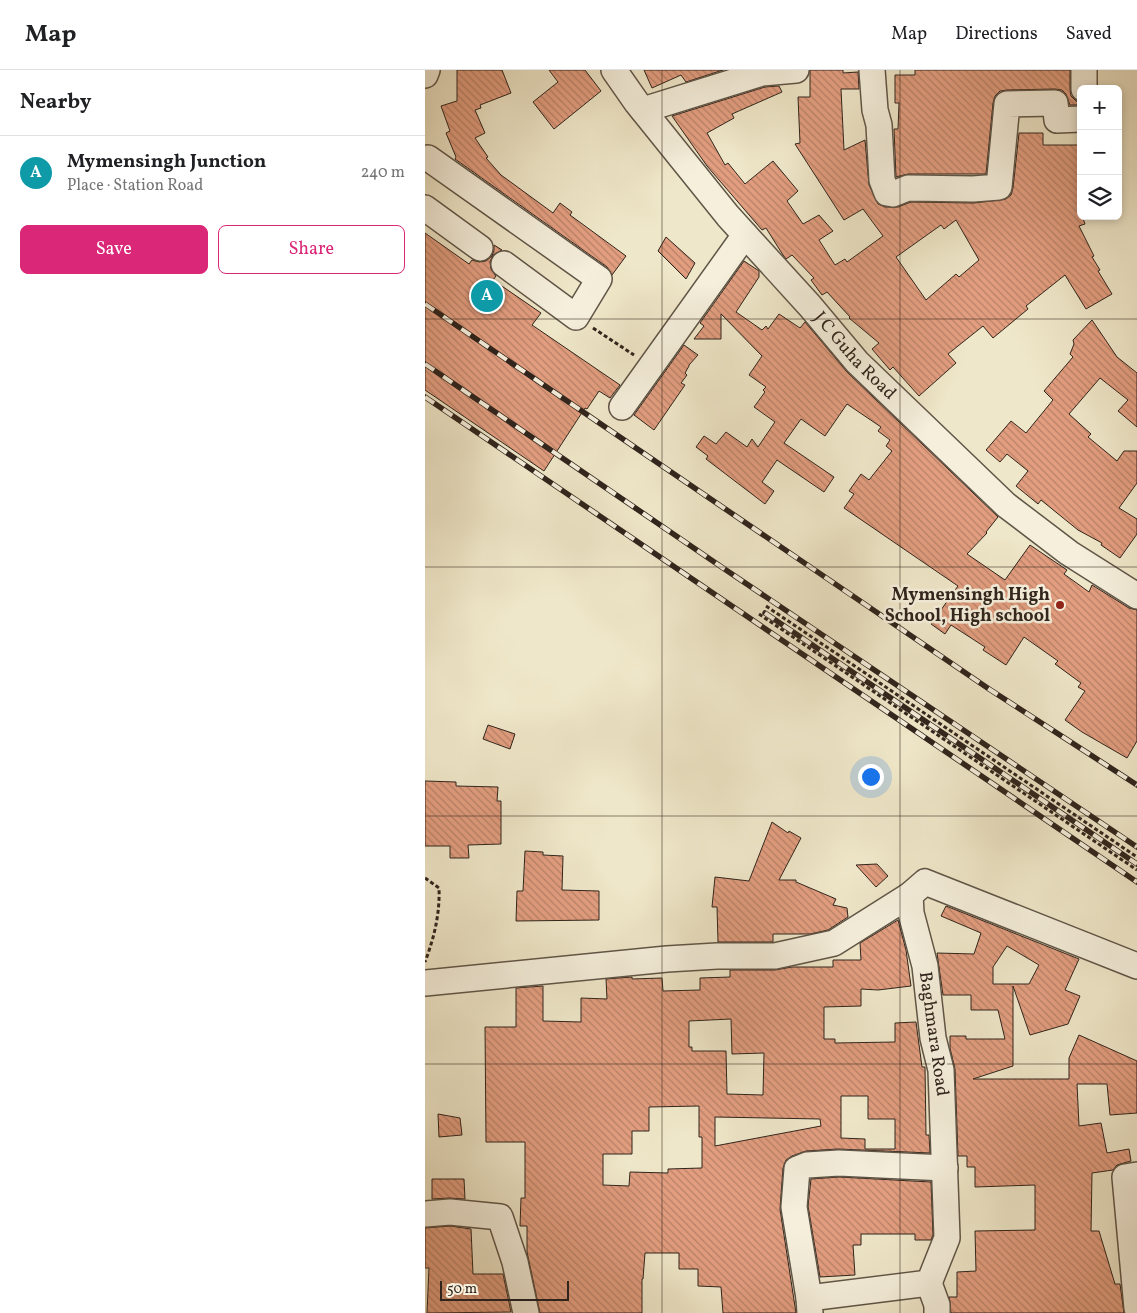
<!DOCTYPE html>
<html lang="en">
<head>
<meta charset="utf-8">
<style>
  body { margin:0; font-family:Vollkorn,serif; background:#f2f2f2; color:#202124 }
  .controls { position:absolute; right:15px; top:15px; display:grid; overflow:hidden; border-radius:8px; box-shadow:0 2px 8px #0003 }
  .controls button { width:45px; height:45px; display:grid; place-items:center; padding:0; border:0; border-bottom:1px solid #e0e0e0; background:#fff; color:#202124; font:25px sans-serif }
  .scale { position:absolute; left:15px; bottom:12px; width:129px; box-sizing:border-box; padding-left:5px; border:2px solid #30241c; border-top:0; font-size:14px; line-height:18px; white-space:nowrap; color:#30241c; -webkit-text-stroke:4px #f5efdc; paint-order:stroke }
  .you { position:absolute; left:445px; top:706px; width:18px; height:18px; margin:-12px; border:4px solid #fff; border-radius:50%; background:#1a73e8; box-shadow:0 0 0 8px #1a73e833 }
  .badge { display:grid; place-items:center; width:32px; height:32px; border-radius:50%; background:#db2777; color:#fff; font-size:16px; font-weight:700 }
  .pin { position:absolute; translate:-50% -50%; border:2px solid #fff; box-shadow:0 1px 5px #0006 }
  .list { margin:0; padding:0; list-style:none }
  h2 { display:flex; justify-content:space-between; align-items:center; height:65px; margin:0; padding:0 20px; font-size:21px }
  h2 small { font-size:16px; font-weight:400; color:#757577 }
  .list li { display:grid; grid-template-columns:32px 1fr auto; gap:15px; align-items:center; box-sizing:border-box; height:75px; padding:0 20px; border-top:1px solid #e0e0e0 }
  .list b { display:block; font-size:19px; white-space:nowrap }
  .list p { margin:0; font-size:16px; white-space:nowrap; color:#757577 }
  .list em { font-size:16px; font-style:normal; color:#757577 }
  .actions { display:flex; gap:10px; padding:15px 20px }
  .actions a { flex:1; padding:11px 0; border:1px solid #db2777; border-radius:8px; text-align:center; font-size:18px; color:#db2777 }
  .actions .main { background:#db2777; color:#fff }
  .icon { flex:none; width:28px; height:28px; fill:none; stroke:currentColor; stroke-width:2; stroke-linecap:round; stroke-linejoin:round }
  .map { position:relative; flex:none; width:712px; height:1243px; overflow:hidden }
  header { display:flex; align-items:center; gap:30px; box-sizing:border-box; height:70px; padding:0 25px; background:#fff; border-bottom:1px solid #e0e0e0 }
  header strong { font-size:24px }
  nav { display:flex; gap:28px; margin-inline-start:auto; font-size:18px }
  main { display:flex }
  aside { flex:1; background:#fff }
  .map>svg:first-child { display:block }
  .building { fill:url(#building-back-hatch); stroke:#30241c; fill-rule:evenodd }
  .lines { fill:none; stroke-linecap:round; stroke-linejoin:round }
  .minor-casing { stroke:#605547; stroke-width:28 }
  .path { stroke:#30241c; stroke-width:3; stroke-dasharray:4 2.5; stroke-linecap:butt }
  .minor { stroke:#f5efdc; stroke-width:25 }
  .rail-casing { stroke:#30241c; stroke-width:5.5 }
  .rail { stroke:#f5efdc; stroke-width:4; stroke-dasharray:11; stroke-linecap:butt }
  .grid { fill:none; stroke:#30241c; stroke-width:1; stroke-opacity:0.55 }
  .poi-dot { fill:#8f2418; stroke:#f5efdc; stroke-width:2 }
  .labels { text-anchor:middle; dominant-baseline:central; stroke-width:5; stroke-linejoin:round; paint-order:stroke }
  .street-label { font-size:18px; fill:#30241c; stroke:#f5efdc }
  .poi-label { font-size:18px; font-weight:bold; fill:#30241c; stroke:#f5efdc; text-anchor:end }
</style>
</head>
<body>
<header>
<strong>Map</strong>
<nav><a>Map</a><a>Directions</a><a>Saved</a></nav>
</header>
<main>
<aside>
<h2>Nearby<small></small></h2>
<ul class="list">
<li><span class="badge" style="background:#0f9aa8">A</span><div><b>Mymensingh Junction</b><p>Place · Station Road</p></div><em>240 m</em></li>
</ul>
<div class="actions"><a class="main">Save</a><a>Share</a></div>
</aside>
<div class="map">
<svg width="712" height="1243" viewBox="0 0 712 1243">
  <defs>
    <pattern id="building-back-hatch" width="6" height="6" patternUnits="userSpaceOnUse" patternTransform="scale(1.25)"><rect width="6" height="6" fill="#e39e80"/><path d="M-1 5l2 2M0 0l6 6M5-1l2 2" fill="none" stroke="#b88168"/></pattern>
  </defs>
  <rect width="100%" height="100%" fill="#efe7c9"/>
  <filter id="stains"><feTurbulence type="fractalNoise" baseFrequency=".004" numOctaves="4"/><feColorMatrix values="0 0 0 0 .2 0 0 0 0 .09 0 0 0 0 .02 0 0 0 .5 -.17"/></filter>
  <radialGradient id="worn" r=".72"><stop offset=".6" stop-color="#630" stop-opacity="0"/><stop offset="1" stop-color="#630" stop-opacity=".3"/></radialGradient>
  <g class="building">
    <polygon points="32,0 77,0 86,23 55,35 56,38 50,40 60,63 50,68 63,87 61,88 76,105 128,143 135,133 147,142 145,145 201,186 187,205 182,197 30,89 31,87 21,63 25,61 16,36 32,31"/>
    <polygon points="124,0 160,0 176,21 129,59 108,32 133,12"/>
    <polygon points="219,0 298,0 261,12 256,5 227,18"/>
    <path d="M 385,0 L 418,0 L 418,3 L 433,2 L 434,19 L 416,19 L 419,80 L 440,70 L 444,115 L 453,134 L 460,137 L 473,137 L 486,132 L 549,133 L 581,129 L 586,125 L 588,118 L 594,63 L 618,63 L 618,75 L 656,75 L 656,146 L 657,146 L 660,154 L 654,156 L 669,186 L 667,187 L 675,200 L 673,201 L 687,224 L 661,239 L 640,205 L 601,236 L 603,239 L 568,268 L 558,256 L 523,284 L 531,293 L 494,326 L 468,297 L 465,300 L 447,279 L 454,273 L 424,248 L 425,247 L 402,222 L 397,225 L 386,210 L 389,208 L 367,185 L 361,189 L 358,185 L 341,158 L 337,160 L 282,96 L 247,46 L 340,17 L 354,16 L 357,22 L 307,44 L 309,48 L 282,63 L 300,95 L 303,93 L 320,114 L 348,91 L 373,121 L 362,131 L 378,154 L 394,145 L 408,161 L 394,170 L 410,195 L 420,189 L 422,192 L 458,166 L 438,139 L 419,150 L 370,74 L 375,73 L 373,27 L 385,27 ZM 531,150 L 554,190 L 534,207 L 531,204 L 501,230 L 471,187 L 516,155 L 519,159 Z"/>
    <polygon points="490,0 645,0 645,19 646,26 651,31 656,33 656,35 645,35 641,24 637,20 630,19 582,20 575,21 570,26 568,33 561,104 483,104 471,107 469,59 473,59 474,33 470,33 470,5 490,5"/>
    <polygon points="0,163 44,194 47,190 54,192 61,191 67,186 69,180 69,175 77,180 68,185 65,192 66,199 71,206 68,210 116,243 107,255 195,315 185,328 174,321 162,339 160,338 119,401 0,320"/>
    <polygon points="241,167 270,193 261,209 233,181"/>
    <polygon points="319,191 334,201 334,207 311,242 337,260 341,256 343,259 354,244 375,258 380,252 422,302 573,447 561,462 562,463 542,484 580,510 605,475 642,500 639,504 664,522 667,515 704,538 712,540 712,671 702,688 657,662 640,650 660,621 653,617 656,613 630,594 633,591 599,567 581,595 558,580 560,577 526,555 520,564 506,554 533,516 419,438 429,424 424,421 436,404 444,410 467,381 461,376 465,370 453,361 456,357 422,334 400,366 376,349 359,373 409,407 399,422 352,390 337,412 349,421 340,434 281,389 283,386 271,377 279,366 291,374 301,362 322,377 327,369 333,377 350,352 329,337 340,322 338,320 341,317 324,305 337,286 296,244 296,269 269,269 279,256 275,253"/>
    <polygon points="667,250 692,287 712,303 712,357 693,341 703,330 675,308 644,344 666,364 663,367 692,391 699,381 712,381 712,413 694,438 712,449 712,464 695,488 676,475 677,473 653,460 616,430 613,434 591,416 603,401 582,384 575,392 561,380 586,351 601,363 628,330 619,321 648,287 645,284 649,274 648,270"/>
    <polygon points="259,275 273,285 264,295 264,296 260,303 262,305 256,313 260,315 229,360 209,345"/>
    <polygon points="63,655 90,664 85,679 58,669"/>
    <polygon points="0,711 31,712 31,716 73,717 72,731 76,731 76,774 43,775 44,788 25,788 25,776 0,776"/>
    <polygon points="347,752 363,763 364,761 376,768 354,810 371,810 371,812 411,829 408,835 422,838 423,847 403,860 385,864 348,864 348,872 293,872 292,837 287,837 290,807 324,811"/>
    <polygon points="100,781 118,782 118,785 138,786 137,820 174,821 174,850 91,851 92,821 98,821"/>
    <polygon points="452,794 463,806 451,817 431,795"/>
    <path d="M 521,836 L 654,889 L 640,920 L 655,926 L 643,954 L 605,965 L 588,916 L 588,996 L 548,1009 L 644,1009 L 644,988 L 654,965 L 712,991 L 712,1043 L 685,1045 L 682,1014 L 652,1014 L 654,1056 L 676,1053 L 682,1083 L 704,1079 L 706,1091 L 692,1095 L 688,1100 L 667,1103 L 666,1161 L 674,1161 L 690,1214 L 695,1214 L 699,1243 L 526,1243 L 524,1227 L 532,1227 L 532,1202 L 551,1201 L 550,1161 L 610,1160 L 610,1115 L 550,1117 L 550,1097 L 542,1097 L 542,1086 L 533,1086 L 530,999 L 525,978 L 525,966 L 541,966 L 541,969 L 580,969 L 573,940 L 546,940 L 546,925 L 518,925 L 512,883 L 549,884 L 556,863 L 516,846 ZM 582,876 L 614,895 L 604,914 L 568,914 L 568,897 Z"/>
    <path d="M 473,850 L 481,880 L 486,916 L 453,920 L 436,919 L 436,936 L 399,937 L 399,969 L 410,969 L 410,973 L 470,972 L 470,953 L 491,952 L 497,997 L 500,997 L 501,1065 L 504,1065 L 505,1083 L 413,1079 L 381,1081 L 367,1086 L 361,1090 L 358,1098 L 355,1139 L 371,1243 L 298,1243 L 296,1217 L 273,1216 L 273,1199 L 254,1199 L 254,1183 L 220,1183 L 218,1209 L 217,1209 L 217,1243 L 115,1243 L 102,1182 L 102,1156 L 95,1156 L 96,1128 L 100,1128 L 100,1072 L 61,1072 L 60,957 L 91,957 L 91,918 L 118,916 L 118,951 L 156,952 L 156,928 L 182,929 L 181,909 L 207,907 L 207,909 L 237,908 L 238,921 L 275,920 L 275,908 L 305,907 L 305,900 L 350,900 L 367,897 L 408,897 L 408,890 L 436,890 L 435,873 ZM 306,949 L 307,984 L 339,983 L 338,1025 L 302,1024 L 301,981 L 267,981 L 267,977 L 264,977 L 264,951 ZM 416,1026 L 443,1026 L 443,1049 L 470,1049 L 470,1079 L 440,1079 L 440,1069 L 416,1068 ZM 274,1036 L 274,1067 L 277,1067 L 277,1098 L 243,1099 L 243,1103 L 205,1102 L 204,1116 L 178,1115 L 178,1084 L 207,1084 L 207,1061 L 224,1061 L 224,1037 ZM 290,1047 L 395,1049 L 396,1056 L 290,1076 Z"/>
    <polygon points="13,1044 35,1048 37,1065 14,1067"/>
    <polygon points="414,1107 506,1112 508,1165 506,1170 490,1170 490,1164 436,1164 436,1175 428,1175 430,1205 395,1207 383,1136 386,1109"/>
    <polygon points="7,1109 39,1109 40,1129 24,1128 7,1129"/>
    <polygon points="25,1156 46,1159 48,1204 78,1204 86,1242 2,1243 4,1198 0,1198 0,1158"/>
  </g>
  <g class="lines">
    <g class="minor-casing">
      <g id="minor">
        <path id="s1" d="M 189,0 L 212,33 L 303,146 L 385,236 L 432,292 L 581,435 L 644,483 L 712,526"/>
        <polyline points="447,0 450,40 454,55 457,110 462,123 468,124 483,118 548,119 574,117 582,34 630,33 632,50 656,49"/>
        <polyline points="659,0 659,19"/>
        <polyline points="0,5 2,0"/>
        <polyline points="218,40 337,3 371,0"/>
        <polyline points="3,88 174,209 151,247 79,194"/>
        <polyline points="0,138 55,178"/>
        <polyline points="197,337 320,165"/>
        <polyline points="0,913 242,889 292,886 350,886 409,873 485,825"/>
        <polyline points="712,1105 700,1107 712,1238"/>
        <polyline points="0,1144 25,1142 75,1147 90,1192 101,1243"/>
        <polyline points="504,1213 512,1235 512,1243"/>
        <polyline points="384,1228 369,1137 372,1099 382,1095 414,1093 520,1098"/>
        <polyline points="385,1243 384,1228 504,1213 522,1168 516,1000 508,968 500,896 486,843 485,825 500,812 712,896"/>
      </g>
    </g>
    <g class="path">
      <polyline points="168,258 209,285"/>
      <polyline points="341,536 712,787"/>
      <polyline points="334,544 712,800"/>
      <path d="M 0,808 L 14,818 C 15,844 9,868 0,892"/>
    </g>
    <use href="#minor" class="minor"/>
    <g class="rail-casing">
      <g id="rail">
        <polyline points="0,234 564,619 712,715"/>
        <polyline points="0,294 298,498 712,777"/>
        <polyline points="0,327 712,812"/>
        <polyline points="340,543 712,794"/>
      </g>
    </g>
    <use href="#rail" class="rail"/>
  </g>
  <path class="grid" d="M 237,0 L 237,1243M 475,0 L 475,1243M 0,249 L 712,249M 0,497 L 712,497M 0,746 L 712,746M 0,994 L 712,994"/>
  <circle class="poi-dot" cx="635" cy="535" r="5"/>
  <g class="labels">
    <g class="street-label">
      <text stroke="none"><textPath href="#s1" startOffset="374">J C Guha Road</textPath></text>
      <text transform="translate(508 964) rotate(82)">Baghmara Road</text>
    </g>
    <g class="poi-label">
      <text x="625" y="525">Mymensingh High<tspan x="625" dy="21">School, High school</tspan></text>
    </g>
  </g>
  <rect width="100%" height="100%" filter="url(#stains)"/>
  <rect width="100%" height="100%" fill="url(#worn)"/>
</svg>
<div class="controls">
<button>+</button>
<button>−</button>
<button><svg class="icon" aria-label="layers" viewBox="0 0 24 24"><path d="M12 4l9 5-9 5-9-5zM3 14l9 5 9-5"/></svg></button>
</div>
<div class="scale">50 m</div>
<div class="you"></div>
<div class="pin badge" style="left:62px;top:226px;background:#0f9aa8">A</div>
</div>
</main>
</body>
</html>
